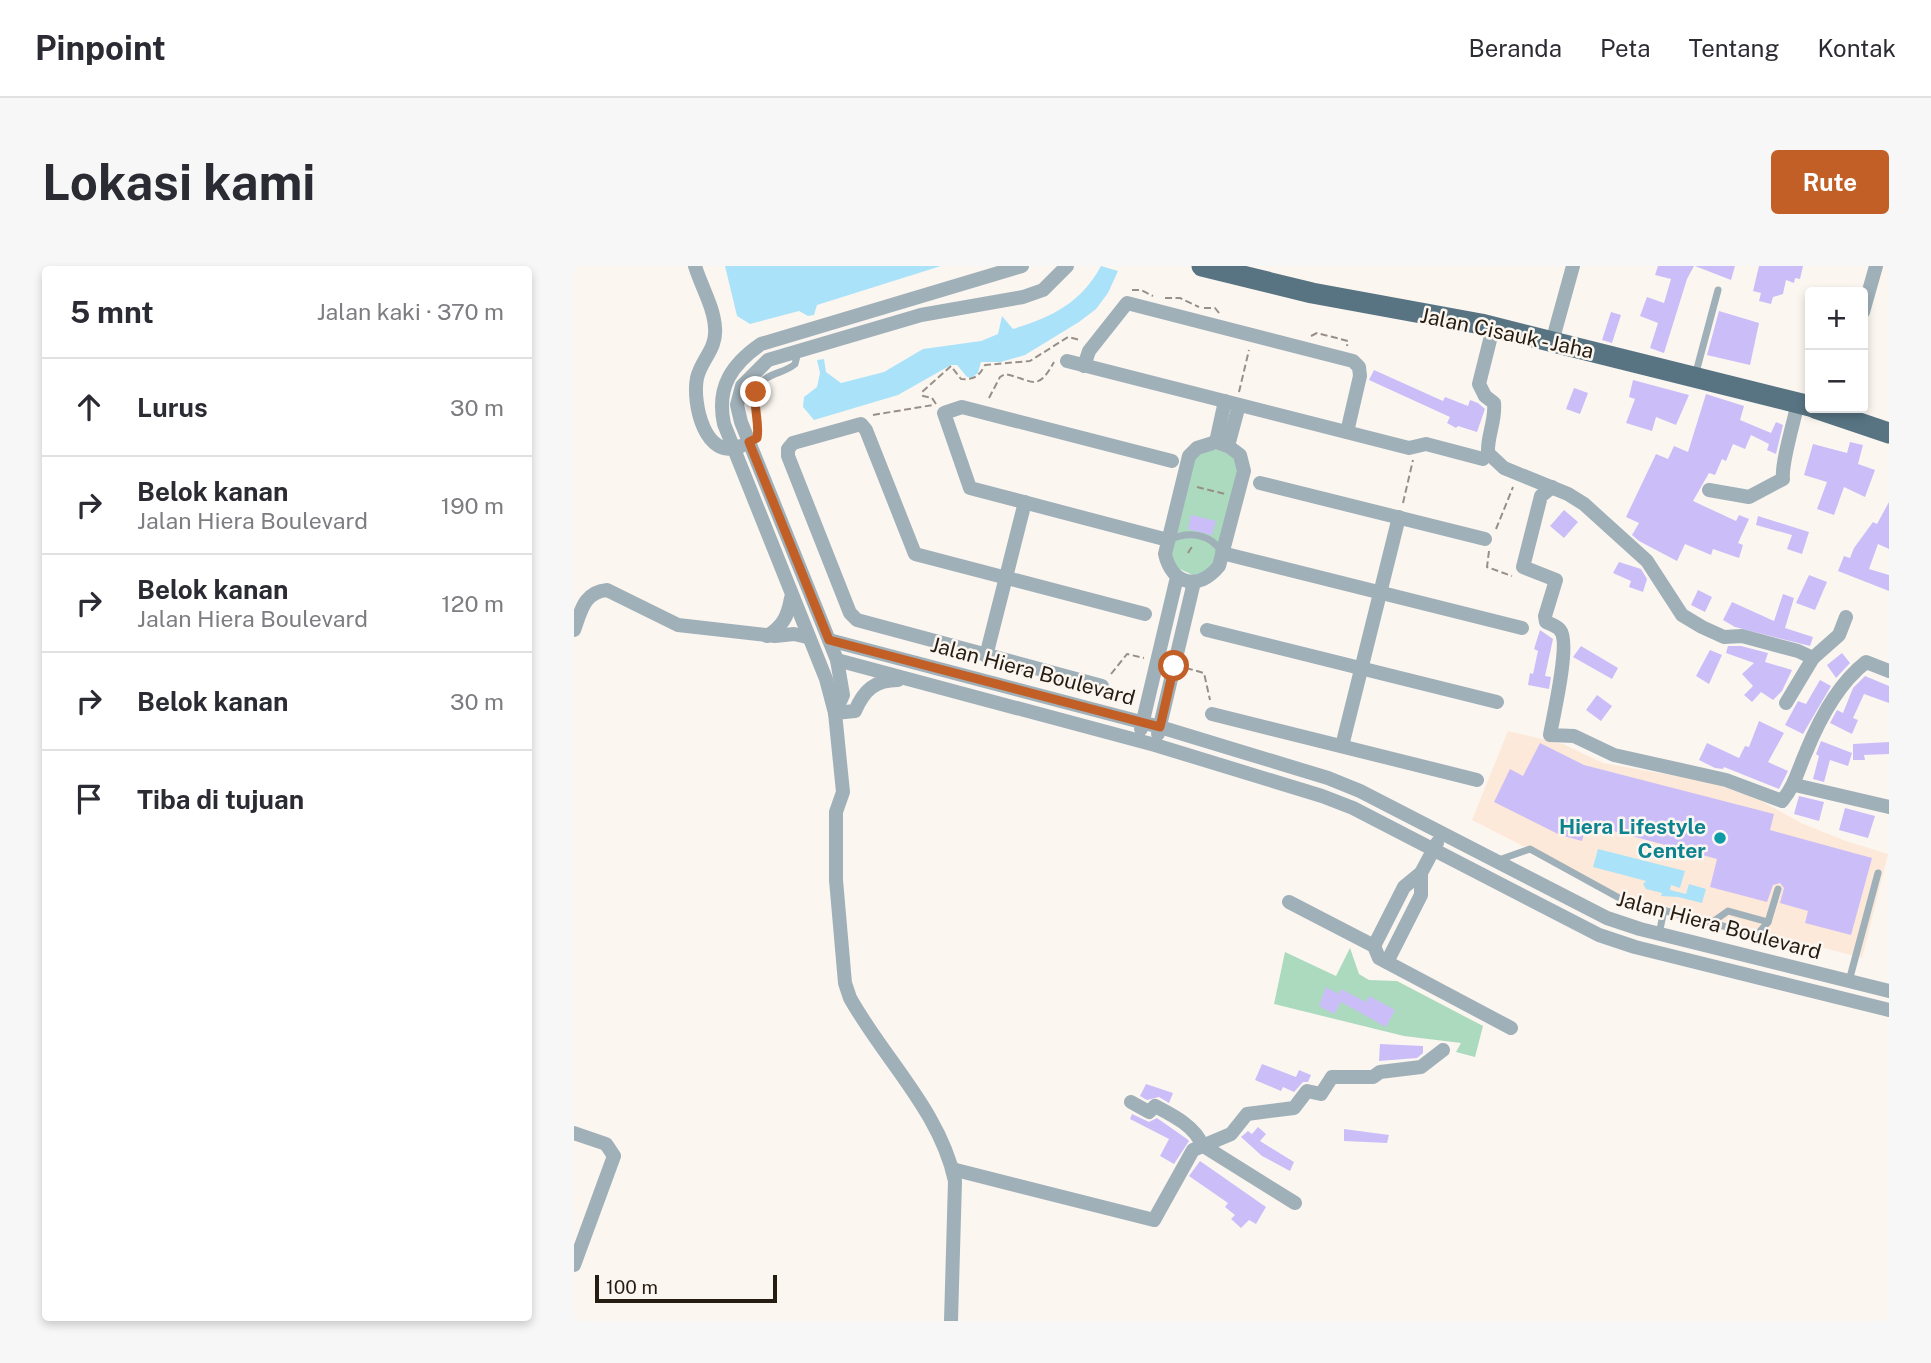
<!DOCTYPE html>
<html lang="id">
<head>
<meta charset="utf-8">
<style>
  body { margin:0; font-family:"Public Sans",sans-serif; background:#f7f7f7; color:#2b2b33 }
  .controls { position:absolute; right:21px; top:21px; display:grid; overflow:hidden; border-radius:7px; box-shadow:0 4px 10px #0003 }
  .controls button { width:63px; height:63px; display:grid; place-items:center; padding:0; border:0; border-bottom:2px solid #e1e1e2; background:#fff; color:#2b2b33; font:35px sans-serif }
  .scale { position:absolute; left:21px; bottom:18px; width:182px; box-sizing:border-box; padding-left:7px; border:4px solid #261d12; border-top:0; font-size:19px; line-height:24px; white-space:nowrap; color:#261d12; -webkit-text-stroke:5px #fcf6f1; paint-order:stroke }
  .stop { position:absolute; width:21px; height:21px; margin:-16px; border:5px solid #c25f27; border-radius:50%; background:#fff }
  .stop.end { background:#c25f27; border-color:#fff; box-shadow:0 2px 7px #0008 }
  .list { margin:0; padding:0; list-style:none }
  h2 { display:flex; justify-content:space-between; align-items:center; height:91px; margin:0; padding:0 28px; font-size:30px }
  h2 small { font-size:23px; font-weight:400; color:#7c7c81 }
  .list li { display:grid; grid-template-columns:46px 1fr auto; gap:21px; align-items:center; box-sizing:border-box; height:98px; padding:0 28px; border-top:2px solid #e1e1e2 }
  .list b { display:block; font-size:26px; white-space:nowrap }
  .list p { margin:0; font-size:23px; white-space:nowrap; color:#7c7c81 }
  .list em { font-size:23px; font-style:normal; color:#7c7c81 }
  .icon { flex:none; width:38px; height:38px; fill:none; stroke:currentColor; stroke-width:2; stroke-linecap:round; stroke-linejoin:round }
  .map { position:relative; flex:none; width:1315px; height:1055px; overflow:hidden; border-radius:7px }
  header { display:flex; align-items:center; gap:42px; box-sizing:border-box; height:98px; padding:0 35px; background:#fff; border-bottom:2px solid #e1e1e2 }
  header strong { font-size:33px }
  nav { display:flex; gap:38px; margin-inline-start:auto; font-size:24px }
  .intro { display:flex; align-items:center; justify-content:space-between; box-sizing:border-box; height:168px; padding:0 42px }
  h1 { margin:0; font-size:49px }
  .button { padding:18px 32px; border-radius:7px; background:#c25f27; color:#fff; font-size:24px; font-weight:700 }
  main { display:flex; gap:42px; padding:0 42px }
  aside { flex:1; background:#fff; border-radius:7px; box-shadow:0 4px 10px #0003 }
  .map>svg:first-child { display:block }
  .commercial { fill:#fde9d9 }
  .green { fill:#abdabe }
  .water { fill:#aae3f9 }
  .building { fill:#cbbef8 }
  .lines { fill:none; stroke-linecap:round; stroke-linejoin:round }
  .path { stroke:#989088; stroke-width:2; stroke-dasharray:7 3.5; stroke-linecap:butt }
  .lane { stroke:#a0b0b8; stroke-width:7 }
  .street { stroke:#a0b0b8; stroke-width:14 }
  .primary { stroke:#587483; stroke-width:21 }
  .route { stroke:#c25f27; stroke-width:9 }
  .culture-dot { fill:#0f9aa8; stroke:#fcf6f1; stroke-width:2.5 }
  .labels { text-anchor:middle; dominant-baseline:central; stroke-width:5; stroke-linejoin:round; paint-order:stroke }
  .street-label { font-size:21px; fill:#261d12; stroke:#fcf6f1 }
  .culture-label { font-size:21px; font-weight:bold; fill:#0d838f; stroke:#fcf6f1; text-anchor:end }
</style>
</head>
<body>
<header>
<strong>Pinpoint</strong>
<nav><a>Beranda</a><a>Peta</a><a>Tentang</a><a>Kontak</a></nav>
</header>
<div class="intro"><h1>Lokasi kami</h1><a class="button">Rute</a></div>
<main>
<aside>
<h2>5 mnt<small>Jalan kaki · 370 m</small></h2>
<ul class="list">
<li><svg class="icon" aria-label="ahead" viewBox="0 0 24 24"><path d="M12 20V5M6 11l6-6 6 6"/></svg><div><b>Lurus</b></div><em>30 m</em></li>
<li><svg class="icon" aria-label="right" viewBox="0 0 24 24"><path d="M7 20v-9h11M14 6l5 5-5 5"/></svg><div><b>Belok kanan</b><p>Jalan Hiera Boulevard</p></div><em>190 m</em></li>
<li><svg class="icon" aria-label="right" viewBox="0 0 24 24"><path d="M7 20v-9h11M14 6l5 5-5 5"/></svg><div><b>Belok kanan</b><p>Jalan Hiera Boulevard</p></div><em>120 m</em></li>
<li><svg class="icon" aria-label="right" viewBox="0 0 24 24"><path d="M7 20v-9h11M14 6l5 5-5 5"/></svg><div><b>Belok kanan</b></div><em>30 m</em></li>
<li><svg class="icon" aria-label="arrive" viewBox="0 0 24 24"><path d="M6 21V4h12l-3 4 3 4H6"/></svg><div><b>Tiba di tujuan</b></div></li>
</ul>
</aside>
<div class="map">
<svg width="1315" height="1055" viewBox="0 0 1315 1055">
  <rect width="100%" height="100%" fill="#fcf6f1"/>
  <polygon class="commercial" points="934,465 989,478 1029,497 1136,516 1182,532 1227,557 1272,575 1314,588 1288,692 1042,627 898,554"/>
  <g class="green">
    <polygon points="638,183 649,185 663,195 665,205 642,291 635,306 619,309 601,301 596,287 620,194 624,189"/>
    <polygon points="776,682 785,708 795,714 823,715 909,760 901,791 882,786 887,777 830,770 700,738 711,686 762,710"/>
  </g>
  <g class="water">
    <polygon points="151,0 367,0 243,39 240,49 234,50 225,45 176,58 163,50"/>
    <path d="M 527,0 L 544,5 L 534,27 L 522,43 L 505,56 L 451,89 L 427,96 L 407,96 L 404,107 L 397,112 L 393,111 L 383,99 L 377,99 L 324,129 L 240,154 L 229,141 L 230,131 L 243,121 L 246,107 L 243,94 L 250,93 L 252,106 L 267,117 L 310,106 L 349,83 L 407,75 L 424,68 L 428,50 L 439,63 C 478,51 507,37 527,0 Z"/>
    <polygon points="1024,583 1111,605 1106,622 1097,619 1096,624 1112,628 1115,618 1132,623 1128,637 1104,631 1087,630 1088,627 1072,623 1069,618 1072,615 1019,601"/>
  </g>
  <g class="building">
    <polygon points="1084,0 1120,0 1113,13 1090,87 1076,82 1084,57 1066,50 1073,31 1090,37 1097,13 1081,9"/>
    <polygon points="1121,0 1161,0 1157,14"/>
    <polygon points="1185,0 1229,0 1226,13 1221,12 1220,17 1212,14 1209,28 1199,31 1197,38 1185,35 1187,27 1179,25"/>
    <polygon points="1145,45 1185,57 1176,99 1133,89"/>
    <polygon points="1037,46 1047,49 1038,77 1028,74"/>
    <polygon points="800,104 869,135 871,131 894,140 896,134 904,137 911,143 903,166 884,160 882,162 873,157 876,151 795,114"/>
    <polygon points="1059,114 1115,129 1102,159 1082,151 1078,165 1052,157 1061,133 1055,131"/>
    <polygon points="1000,122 1014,127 1006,148 992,143"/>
    <polygon points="1132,128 1170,140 1166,154 1197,167 1202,156 1209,159 1202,188 1193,184 1195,178 1177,169 1171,183 1159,178 1152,195 1148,193 1141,209 1135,207 1119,235 1162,255 1165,249 1175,253 1164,277 1169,279 1165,292 1139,283 1137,289 1111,278 1103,295 1065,275 1058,269 1065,257 1052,251 1082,188 1094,193 1100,180 1114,186"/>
    <polygon points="1276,176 1289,179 1284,198 1301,204 1291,231 1270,221 1260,249 1243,243 1253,216 1230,209 1239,178 1273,187"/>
    <polygon points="1315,236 1315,283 1304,278 1295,303 1315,309 1315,325 1264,305 1270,290 1276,292 1280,282 1299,256 1303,258"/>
    <polygon points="990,244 1004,256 990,272 976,260"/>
    <polygon points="617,249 642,255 638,269 614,263"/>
    <polygon points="1184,250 1235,266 1228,288 1213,283 1218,269 1182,259"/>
    <polygon points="1045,296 1067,303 1073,313 1069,326 1055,321 1057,315 1039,307"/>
    <polygon points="1235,309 1253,316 1241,344 1222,337"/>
    <polygon points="1124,324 1138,331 1131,346 1117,339"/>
    <polygon points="1209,328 1220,332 1211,362 1239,371 1236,380 1161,361 1149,354 1158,336 1200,355"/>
    <polygon points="966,364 979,373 971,410 977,411 975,423 954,419 956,407 959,408 964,385 960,383"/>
    <polygon points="1007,380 1044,402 1038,413 999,391"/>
    <polygon points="1154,380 1167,380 1194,387 1191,396 1218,404 1208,425 1199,434 1187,426 1178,436 1170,429 1179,420 1168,408 1180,397 1152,387"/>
    <polygon points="1136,384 1148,389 1135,418 1122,410"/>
    <polygon points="1268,387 1276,397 1262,412 1253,399"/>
    <polygon points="1291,410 1315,420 1315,437 1290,428 1279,452 1284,454 1278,468 1256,457 1263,444 1269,447 1279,422"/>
    <polygon points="1246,414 1257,420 1229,468 1211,459 1224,435 1232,438"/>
    <polygon points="1023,429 1038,440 1027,455 1012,444"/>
    <polygon points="1185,455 1210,467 1194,496 1214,505 1205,523 1150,501 1149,503 1141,502 1125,494 1133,477 1165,492 1171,480 1175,481"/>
    <polygon points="1247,475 1278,487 1274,500 1256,494 1250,516 1239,513 1245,490 1242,488"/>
    <polygon points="1315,476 1315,488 1290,489 1291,494 1279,494 1279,478"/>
    <polygon points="966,477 1010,499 1200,548 1196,564 1298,592 1277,669 1231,657 1234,645 1206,637 1210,622 1206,617 1199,619 1193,636 1136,621 1143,593 1013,558 1008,575 986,569 920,536 936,503 949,510"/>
    <polygon points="1225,530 1250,536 1245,555 1220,548"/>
    <polygon points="1271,542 1301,550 1294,572 1265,564"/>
    <polygon points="752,721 765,728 767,723 792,736 795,730 821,744 812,761 767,736 760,748 745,740"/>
    <polygon points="806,778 849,780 849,787 843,792 805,795"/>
    <polygon points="688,798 722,811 725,804 737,809 734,816 729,816 720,826 709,821 707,825 681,814"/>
    <polygon points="572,818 599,827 595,837 585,831 573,834 566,830"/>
    <polygon points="558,848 575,856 583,852 613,873 615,875 600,898 586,890 595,873 556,853"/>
    <polygon points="684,861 692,868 686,875 720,896 716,905 688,890 667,871 674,865 678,868"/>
    <polygon points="770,863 815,869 813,877 770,875"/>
    <polygon points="626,895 692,941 682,958 675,954 667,962 657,953 661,949 651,941 654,937 615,910"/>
  </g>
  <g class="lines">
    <g class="path">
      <polyline points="558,24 567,24 579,30"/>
      <polyline points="591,32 606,32 625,41"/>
      <polyline points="630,42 641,42 645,47"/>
      <polyline points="737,70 743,67 774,75 773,80"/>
      <polyline points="665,126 675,84"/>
      <path d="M 415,132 L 426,111 L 431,108 C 459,114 463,127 480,96"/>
      <path d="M 362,138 L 358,132 L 349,130 L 348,126 L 377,100 L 387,113 C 401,114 405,110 411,99 L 456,95 L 494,71 L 506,74"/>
      <polyline points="299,149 359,139"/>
      <polyline points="623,221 651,228"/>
      <polyline points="829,237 839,194"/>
      <polyline points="922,263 939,221"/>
      <polyline points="915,285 913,301 938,310"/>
      <polyline points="614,287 619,279"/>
      <polyline points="612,402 630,407 636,434"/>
      <polyline points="537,408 553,388 570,392"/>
    </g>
    <g class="lane">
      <polyline points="1121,110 1144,24"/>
      <path d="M 175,176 L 183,172 C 187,153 171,129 191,113 C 201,106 212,106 221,98 L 224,86"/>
      <path d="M 595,274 C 614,265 637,267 648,287"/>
      <polyline points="922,595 956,583 1047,633 1183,669 1194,656 1204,623"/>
      <polyline points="1137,657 1154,645 1194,656"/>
      <polyline points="1085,668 1090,644"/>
      <polyline points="1275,715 1304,607"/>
    </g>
    <g class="street">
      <path d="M 121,0 C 127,20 140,41 141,62 C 143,83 127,94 123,112 C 118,137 131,196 167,180"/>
      <polyline points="1289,46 1302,0"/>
      <path d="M 919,62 L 905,118 L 911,130 L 920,137 C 922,155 913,169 914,187 L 930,202 L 994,228 L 1010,238 L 1073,295 L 1108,349 L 1128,361 L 1150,371 L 1168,370 L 1224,385 L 1239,392"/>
      <polyline points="978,76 999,0"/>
      <polyline points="493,95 835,182 852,178 909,193"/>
      <polyline points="510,100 515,85 553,37 779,95 785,101 786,110 773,166"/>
      <path d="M 642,176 L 654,180 L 666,189 L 670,205 L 645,300 C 625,325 598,319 591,288 L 615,190 L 623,182 Z"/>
      <polyline points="642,176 651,135"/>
      <polyline points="654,180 665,139"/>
      <polyline points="686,217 911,273"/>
      <path d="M 978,221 L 967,230 L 949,301 L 982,314 L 971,350 L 972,356 C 976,358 983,360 986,364 C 997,376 979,451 976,469 L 1000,470 L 1040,489 L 1152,514 L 1208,535 C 1221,519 1224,504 1232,486 C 1245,454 1265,417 1292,396 L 1315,405"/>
      <path d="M 1135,224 L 1175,231 L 1209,213 C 1207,197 1220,156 1224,136"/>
      <polyline points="594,274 396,222 370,147 388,141 598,195"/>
      <polyline points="648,287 948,362"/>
      <path d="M 0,364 C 7,345 10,326 33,324 L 104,359 L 201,370 L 220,368 L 233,371"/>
      <polyline points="633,364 923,436"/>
      <path d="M 193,370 C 209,360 214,350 217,332"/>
      <polyline points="255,374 586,461 754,512 786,525 1033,652 1066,663 1315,725"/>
      <polyline points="412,390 451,236"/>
      <polyline points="263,394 581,479 748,530 779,542 1025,669 1061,681 1315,744"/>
      <polyline points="528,420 283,354 276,347 214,190 214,183 219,177 287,158 292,164 341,288 571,348"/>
      <polyline points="1212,437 1239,392 1265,369 1272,351"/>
      <polyline points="261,447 269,429 263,394 167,156 163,139 168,120 194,94 347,49 449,31 469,24 493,0"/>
      <path d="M 261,447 L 281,445 C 290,424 301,414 324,414"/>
      <polyline points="638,448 903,514"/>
      <polyline points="567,463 603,311"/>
      <polyline points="584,468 620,316"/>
      <polyline points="768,480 825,251"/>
      <polyline points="1221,519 1315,541"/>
      <polyline points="715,636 800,680 805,692 937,762"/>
      <polyline points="800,680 830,621 847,607 863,577"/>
      <polyline points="813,696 847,629 847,607"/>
      <path d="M 557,836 L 575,846 L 581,840 C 598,849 621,860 628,879 L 721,937"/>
      <polyline points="0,867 32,878 40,890 0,999"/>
      <polyline points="378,903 580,954 619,884 657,868 673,848 720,842 733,825 747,828 758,811 799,811 806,806 847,801 869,784"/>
      <path d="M 377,1055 L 381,915 C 366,845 310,793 276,732 L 271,717 L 262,614 L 262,546 L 269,526 L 261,447 L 252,413 L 150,158 C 142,121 158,98 187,78 L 448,0"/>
    </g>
    <g class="primary">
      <polyline points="628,0 738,27 907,58 1236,140"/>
      <polyline points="1241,142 1315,167"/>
    </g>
  </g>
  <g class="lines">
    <path class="route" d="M 182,126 C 179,143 186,157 183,172 L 175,176 L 255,374 L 586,461 L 600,400"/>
  </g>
  <circle class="culture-dot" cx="1146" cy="572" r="7"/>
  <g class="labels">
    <g class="street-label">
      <text transform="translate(933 67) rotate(12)">Jalan Cisauk - Jaha</text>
      <text transform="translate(459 405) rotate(15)">Jalan Hiera Boulevard</text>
      <text transform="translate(1145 659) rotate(15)">Jalan Hiera Boulevard</text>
    </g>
    <g class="culture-label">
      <text x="1132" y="560">Hiera Lifestyle<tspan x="1132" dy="24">Center</tspan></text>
    </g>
  </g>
</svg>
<div class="controls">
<button>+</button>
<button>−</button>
</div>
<div class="scale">100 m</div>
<div class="stop" style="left:600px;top:400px"></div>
<div class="stop end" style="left:182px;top:126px"></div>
</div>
</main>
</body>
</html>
